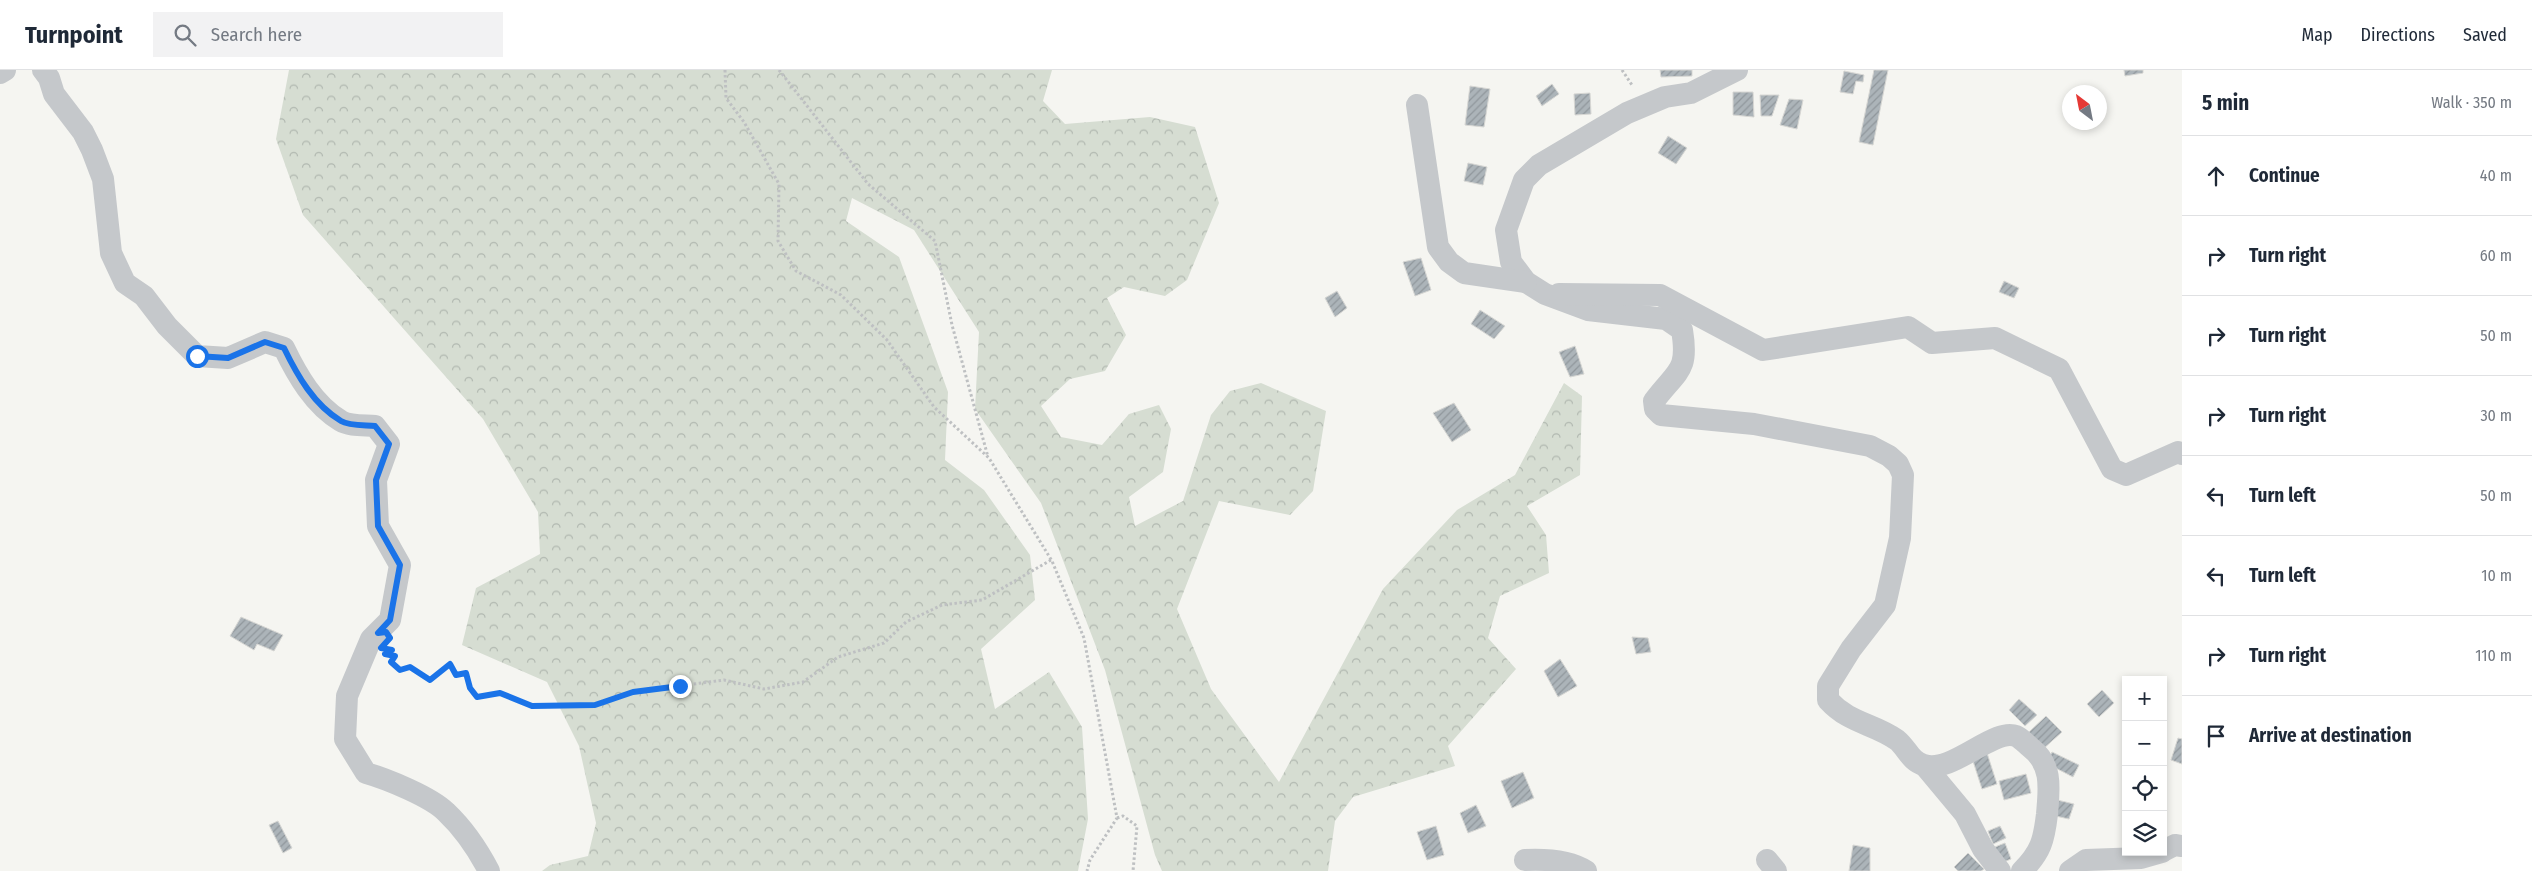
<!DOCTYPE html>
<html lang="en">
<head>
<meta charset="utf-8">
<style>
  body { margin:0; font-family:"Fira Sans Condensed",sans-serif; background:#f2f2f3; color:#1f2937 }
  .controls { position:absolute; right:15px; bottom:15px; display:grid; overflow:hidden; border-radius:0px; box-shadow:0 2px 8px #0003 }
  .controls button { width:45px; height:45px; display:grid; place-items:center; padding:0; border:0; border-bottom:1px solid #e0e1e3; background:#fff; color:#1f2937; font:25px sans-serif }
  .compass { position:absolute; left:2062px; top:15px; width:45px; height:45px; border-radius:50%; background:#fff; box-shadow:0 2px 8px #0003; rotate:328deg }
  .stop { position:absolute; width:15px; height:15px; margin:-11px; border:4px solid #1a73e8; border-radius:50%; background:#fff }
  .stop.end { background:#1a73e8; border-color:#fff; box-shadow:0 1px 5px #0008 }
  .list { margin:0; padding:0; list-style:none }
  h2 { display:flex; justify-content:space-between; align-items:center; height:65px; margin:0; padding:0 20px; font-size:21px }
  h2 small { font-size:16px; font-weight:400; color:#747a83 }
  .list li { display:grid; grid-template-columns:32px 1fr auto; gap:15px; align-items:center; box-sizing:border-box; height:80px; padding:0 20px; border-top:1px solid #e0e1e3 }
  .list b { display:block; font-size:19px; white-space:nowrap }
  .list em { font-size:16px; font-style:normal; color:#747a83 }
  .icon { flex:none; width:28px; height:28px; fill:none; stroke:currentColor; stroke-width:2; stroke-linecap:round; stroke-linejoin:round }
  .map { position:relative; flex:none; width:2182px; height:801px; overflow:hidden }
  header { display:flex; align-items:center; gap:30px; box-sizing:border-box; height:70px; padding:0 25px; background:#fff; border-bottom:1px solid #e0e1e3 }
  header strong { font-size:24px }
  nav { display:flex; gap:28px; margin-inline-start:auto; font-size:18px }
  .search { width:350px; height:45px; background:#f2f2f3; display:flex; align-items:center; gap:12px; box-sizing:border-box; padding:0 18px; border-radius:0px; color:#747a83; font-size:19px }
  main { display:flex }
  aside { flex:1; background:#fff }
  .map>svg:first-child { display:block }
  .forest { fill:url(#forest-crowns) }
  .building { fill:url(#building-hatch); stroke:#d7d7d4 }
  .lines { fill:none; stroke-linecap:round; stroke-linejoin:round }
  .path { stroke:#bec0c2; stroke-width:3; stroke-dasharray:2.5 2.5; stroke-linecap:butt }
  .minor { stroke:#c5c8cb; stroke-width:22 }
  .route { stroke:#1a73e8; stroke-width:6 }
</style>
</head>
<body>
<header>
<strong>Turnpoint</strong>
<div class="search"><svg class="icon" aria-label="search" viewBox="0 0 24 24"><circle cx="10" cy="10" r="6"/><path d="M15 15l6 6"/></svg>Search here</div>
<nav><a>Map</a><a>Directions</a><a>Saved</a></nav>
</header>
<main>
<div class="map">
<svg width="2182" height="801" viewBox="0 0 2182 801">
  <defs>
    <pattern id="forest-crowns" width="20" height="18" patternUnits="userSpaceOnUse" patternTransform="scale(1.25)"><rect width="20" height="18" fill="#d6ddd2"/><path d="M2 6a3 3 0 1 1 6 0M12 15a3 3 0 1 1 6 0" fill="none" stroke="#b1b8b0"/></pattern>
    <pattern id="building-hatch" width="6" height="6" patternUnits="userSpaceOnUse" patternTransform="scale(1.25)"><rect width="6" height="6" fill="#acb4b9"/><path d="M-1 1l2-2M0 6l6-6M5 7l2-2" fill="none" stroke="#90979c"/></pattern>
  </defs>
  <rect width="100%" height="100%" fill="#f5f5f1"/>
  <polygon class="forest" points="289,0 1052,0 1043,31 1065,54 1150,47 1195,57 1219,133 1187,210 1165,226 1124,217 1107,228 1126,265 1105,301 1070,309 1041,336 1061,367 1102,375 1129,344 1159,335 1171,359 1163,402 1129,427 1135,456 1183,431 1211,345 1230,321 1261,313 1326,341 1313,421 1290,445 1219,431 1177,539 1211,619 1279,712 1383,519 1457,440 1515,405 1564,313 1582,326 1580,405 1527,436 1546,465 1549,503 1500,526 1488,568 1516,599 1448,676 1455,696 1353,727 1335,751 1328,801 1162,801 1155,785 1105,600 1041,433 975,339 979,262 914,160 852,128 846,151 899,187 948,322 945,390 984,420 1030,485 1035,530 981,579 995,639 1049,602 1082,657 1088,749 1078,801 542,801 550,795 588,786 596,753 579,676 547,612 462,575 476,518 540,484 538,442 483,349 303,145 276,69"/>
  <g class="building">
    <polygon points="1660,0 1692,0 1692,6 1661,7"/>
    <polygon points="1874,0 1888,0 1873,75 1859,72"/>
    <polygon points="2124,0 2143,0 2143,3 2125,6"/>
    <polygon points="1844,1 1864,5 1863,12 1856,11 1853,24 1840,22"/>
    <polygon points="1552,14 1559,24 1542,36 1536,26"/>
    <polygon points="1470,16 1490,19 1484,57 1465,55"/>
    <polygon points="1733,22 1753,22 1754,47 1733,45"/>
    <polygon points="1590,23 1591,44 1575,45 1574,24"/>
    <polygon points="1760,25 1779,25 1772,46 1761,46"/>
    <polygon points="1789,29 1803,30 1797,59 1780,55"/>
    <polygon points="1668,66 1687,78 1676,94 1658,83"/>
    <polygon points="1468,93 1487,97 1483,115 1464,111"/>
    <polygon points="1421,188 1431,220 1415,226 1403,192"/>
    <polygon points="2004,211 2019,218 2014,228 1999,222"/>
    <polygon points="1337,221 1347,238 1335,247 1325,228"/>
    <polygon points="1480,240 1505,256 1494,269 1471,254"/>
    <polygon points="1575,276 1584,304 1570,307 1559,282"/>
    <polygon points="1454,333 1471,360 1452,372 1433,343"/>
    <polygon points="241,547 283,565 274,581 257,574 254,580 230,566"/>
    <polygon points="1632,567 1648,568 1651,582 1636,584"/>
    <polygon points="1560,589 1577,616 1558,627 1544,601"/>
    <polygon points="2102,620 2114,633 2099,647 2087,634"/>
    <polygon points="2019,629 2037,645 2025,656 2009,640"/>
    <polygon points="2046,646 2062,662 2043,679 2028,663"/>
    <polygon points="2178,668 2182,669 2182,694 2171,690"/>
    <polygon points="2052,682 2079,695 2073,707 2046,693"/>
    <polygon points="1987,683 1997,714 1982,719 1972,688"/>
    <polygon points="1523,702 1534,728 1512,738 1501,711"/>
    <polygon points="2026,704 2031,723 2004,730 1999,711"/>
    <polygon points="2053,729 2074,734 2069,749 2051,745"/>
    <polygon points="1476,735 1486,756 1468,763 1460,743"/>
    <polygon points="278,751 292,778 283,783 269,755"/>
    <polygon points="1436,756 1444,785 1427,790 1417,762"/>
    <polygon points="2000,756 2006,768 1993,774 1988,761"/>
    <polygon points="2005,773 2011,789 2001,793 1995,777"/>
    <polygon points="1853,775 1870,778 1870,801 1849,801"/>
    <polygon points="1968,783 1984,799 1981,801 1958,801 1954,797"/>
  </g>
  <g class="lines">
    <g class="path">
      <polyline points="725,0 726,28 744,52 779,114 778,171 796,201 841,225 887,270 934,337 989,388 1052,491 1084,568 1117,748 1090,790 1087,801"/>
      <polyline points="779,0 868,114 935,171 952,255 988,387"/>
      <polyline points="1622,0 1632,15"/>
      <polyline points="387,578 392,580 385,584 395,586 391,592 400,600 410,597 430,610 450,594 456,605 466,603 470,619 477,627 500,623 532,636 595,635 633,622 724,610 764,619 803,612 838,587 884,573 906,552 942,535 982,530 1051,490"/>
      <polyline points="1117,748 1123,746 1137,756 1133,801"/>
    </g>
    <g class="minor">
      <path d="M 43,0 L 49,8 L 54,24 L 83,62 L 92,80 L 103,109 L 111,183 L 125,213 L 144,226 L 167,256 L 197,286 L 228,288 L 265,272 L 284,278 C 297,305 314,335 341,351 C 349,356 365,355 375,356 L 389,374 L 376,410 L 378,456 L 400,495 L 390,550 L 371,569 L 347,626 L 345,669 L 366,703 C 387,709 431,727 446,742 C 464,759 478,780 489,801"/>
      <path d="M 1737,0 L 1691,23 L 1665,27 L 1627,43 L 1539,95 L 1524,110 L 1506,160 L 1511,192 L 1526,212 L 1545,224 L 1588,240 L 1666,249 L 1682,260 C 1689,302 1677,300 1654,331 L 1655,339 L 1661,345 L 1754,354 L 1870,376 L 1889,386 L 1898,394 L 1903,405 L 1900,468 L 1885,535 L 1851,579 L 1828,616 L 1828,630 C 1850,654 1873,653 1897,670 C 1907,678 1910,691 1924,695 C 1952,704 1994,657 2016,666 C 2021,668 2026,674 2031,678 C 2053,695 2049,720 2047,744 C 2044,770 2041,782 2022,801"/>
      <polyline points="0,3 5,0"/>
      <polyline points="1417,35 1438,177 1449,192 1464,203 1526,212"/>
      <polyline points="1559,224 1660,225 1763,280 1908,257 1932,273 1995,268 2059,299 2112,399 2126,405 2178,382 2182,384"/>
      <polyline points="1925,696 1965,744 1983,779 2000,801"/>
      <polyline points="2163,781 2175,775 2182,776"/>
      <path d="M 1525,790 C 1546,789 1569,790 1586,801"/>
      <polyline points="1767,790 1776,801"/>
      <polyline points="2070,801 2086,790 2141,788 2162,782"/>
    </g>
  </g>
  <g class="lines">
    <path class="route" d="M 197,286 L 228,288 L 265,272 L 284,278 C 297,305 314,335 341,351 C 349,356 365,355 375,356 L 389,374 L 376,410 L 378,456 L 400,495 L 390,550 L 378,563 L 386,562 L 390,568 L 381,578 L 392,580 L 385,584 L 395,586 L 391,592 L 400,600 L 410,597 L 430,610 L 450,594 L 456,605 L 466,603 L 470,618 L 477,627 L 500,623 L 532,636 L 595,635 L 633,622 L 680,616"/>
  </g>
</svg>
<div class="controls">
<button>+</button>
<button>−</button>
<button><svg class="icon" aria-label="locate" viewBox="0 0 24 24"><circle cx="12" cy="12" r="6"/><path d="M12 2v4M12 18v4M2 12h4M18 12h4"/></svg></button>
<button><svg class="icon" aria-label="layers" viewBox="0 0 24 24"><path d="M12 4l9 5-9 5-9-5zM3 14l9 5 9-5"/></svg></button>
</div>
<svg class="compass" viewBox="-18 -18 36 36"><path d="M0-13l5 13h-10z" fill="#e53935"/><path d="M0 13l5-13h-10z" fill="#747a83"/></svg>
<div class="stop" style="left:197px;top:286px"></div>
<div class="stop end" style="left:680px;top:616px"></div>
</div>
<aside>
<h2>5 min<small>Walk · 350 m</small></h2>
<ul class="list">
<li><svg class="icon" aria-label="ahead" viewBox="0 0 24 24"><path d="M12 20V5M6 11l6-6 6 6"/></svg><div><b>Continue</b></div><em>40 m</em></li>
<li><svg class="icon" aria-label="right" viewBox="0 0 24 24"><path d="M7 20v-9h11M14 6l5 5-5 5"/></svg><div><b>Turn right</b></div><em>60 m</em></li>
<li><svg class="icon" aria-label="right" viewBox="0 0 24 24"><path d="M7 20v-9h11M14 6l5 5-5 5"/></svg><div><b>Turn right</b></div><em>50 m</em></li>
<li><svg class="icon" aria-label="right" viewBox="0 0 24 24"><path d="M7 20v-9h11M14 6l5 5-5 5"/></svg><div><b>Turn right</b></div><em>30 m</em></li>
<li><svg class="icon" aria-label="left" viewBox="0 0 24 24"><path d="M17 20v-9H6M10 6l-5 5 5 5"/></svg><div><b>Turn left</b></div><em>50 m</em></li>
<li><svg class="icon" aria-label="left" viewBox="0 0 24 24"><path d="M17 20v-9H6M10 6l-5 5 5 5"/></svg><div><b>Turn left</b></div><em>10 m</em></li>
<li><svg class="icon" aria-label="right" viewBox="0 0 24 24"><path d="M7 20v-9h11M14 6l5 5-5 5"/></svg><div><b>Turn right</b></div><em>110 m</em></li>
<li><svg class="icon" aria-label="arrive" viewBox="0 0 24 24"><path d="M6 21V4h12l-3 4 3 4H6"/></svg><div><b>Arrive at destination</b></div></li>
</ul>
</aside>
</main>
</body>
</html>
